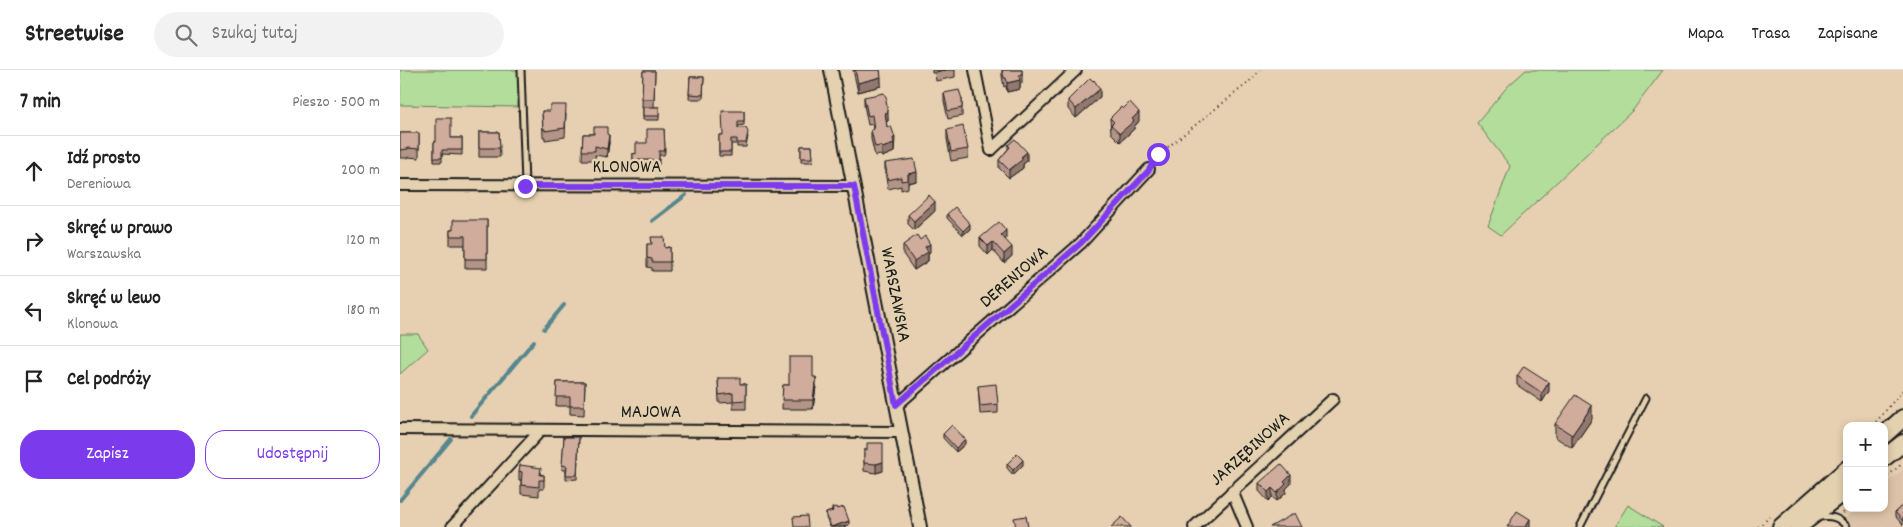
<!DOCTYPE html>
<html lang="pl">
<head>
<meta charset="utf-8">
<style>
	:root { --surface:#fff; --page:#f2f2f2; --text:#222; --muted:#767676; --line:#e0e0e0; --accent:#7c3aed }
	body { margin:0; font-family:Dekko,sans-serif; background:var(--page); color:var(--text) }
	.controls { position:absolute; right:15px; bottom:15px; display:grid; overflow:hidden; border-radius:10px; box-shadow:0 2px 8px #0003 }
	.controls button { width:45px; height:45px; display:grid; place-items:center; padding:0; border:0; border-bottom:1px solid var(--line); background:var(--surface); color:var(--text); font:25px sans-serif }
	.stop { position:absolute; width:15px; height:15px; margin:-11px; border:4px solid #7c3aed; border-radius:50%; background:#fff }
	.stop.end { background:#7c3aed; border-color:#fff; box-shadow:0 1px 5px #0008 }
	.list { margin:0; padding:0; list-style:none }
	h2 { display:flex; justify-content:space-between; align-items:center; height:65px; margin:0; padding:0 20px; font-size:21px }
	h2 small { font-size:16px; font-weight:400; color:var(--muted) }
	.list li { display:grid; grid-template-columns:32px 1fr auto; gap:15px; align-items:center; box-sizing:border-box; height:70px; padding:0 20px; border-top:1px solid var(--line) }
	.list b { display:block; font-size:19px; white-space:nowrap }
	.list p { margin:0; font-size:16px; white-space:nowrap; color:var(--muted) }
	.list em { font-size:16px; font-style:normal; color:var(--muted) }
	.actions { display:flex; gap:10px; padding:15px 20px }
	.actions a { flex:1; padding:11px 0; border:1px solid var(--accent); border-radius:20px; text-align:center; font-size:18px; color:var(--accent) }
	.actions .main { background:var(--accent); color:#fff }
	.icon { flex:none; width:28px; height:28px; fill:none; stroke:currentColor; stroke-width:2; stroke-linecap:round; stroke-linejoin:round }
	.map { position:relative; flex:none; width:1503px; height:457px; overflow:hidden }
	header { display:flex; align-items:center; gap:30px; box-sizing:border-box; height:70px; padding:0 25px; background:var(--surface); border-bottom:1px solid var(--line) }
	header strong { font-size:24px }
	nav { display:flex; gap:28px; margin-inline-start:auto; font-size:18px }
	.search { width:350px; height:45px; background:var(--page); display:flex; align-items:center; gap:12px; box-sizing:border-box; padding:0 18px; border-radius:28px; color:var(--muted); font-size:19px }
	main { display:flex }
	aside { flex:1; background:var(--surface) }
	.map>svg:first-child { display:block }
	.built { fill:#dcc2a8 }
	.green { fill:#b2dd9b; stroke:#677c5c }
	.lines { fill:none; stroke-linecap:round; stroke-linejoin:round }
	.stream { stroke:#56868e; stroke-width:4 }
	.service-casing { stroke:#1c1c1c; stroke-width:9 }
	.minor-casing { stroke:#1c1c1c; stroke-width:14 }
	.tertiary-casing { stroke:#1c1c1c; stroke-width:16 }
	.primary-casing { stroke:#1c1c1c; stroke-width:20 }
	.path { stroke:#1c1c1c; stroke-width:2; stroke-dasharray:1 4; stroke-linecap:butt }
	.service { stroke:#e3d1af; stroke-width:5 }
	.minor { stroke:#e3d1af; stroke-width:10 }
	.tertiary { stroke:#e3d1af; stroke-width:12 }
	.primary { stroke:#e3d1af; stroke-width:16 }
	.wall { fill:#b39487; stroke:#1c1c1c }
	.shaded-wall { fill:#92786e; stroke:#1c1c1c }
	.building { fill:#d0ac9d; stroke:#1c1c1c }
	.route { stroke:#7c3aed; stroke-width:6 }
	.labels { text-anchor:middle; dominant-baseline:central; stroke-width:5; stroke-linejoin:round; paint-order:stroke }
	.street-label { font-size:19px; fill:#1c1c1c; stroke:#e3d1af }
</style>
</head>
<body>
<header>
<strong>Streetwise</strong>
<div class="search"><svg class="icon" aria-label="search" viewBox="0 0 24 24"><circle cx="10" cy="10" r="6"/><path d="M15 15l6 6"/></svg>Szukaj tutaj</div>
<nav><a>Mapa</a><a>Trasa</a><a>Zapisane</a></nav>
</header>
<main>
<aside>
<h2>7 min<small>Pieszo · 500 m</small></h2>
<ul class="list">
<li><svg class="icon" aria-label="ahead" viewBox="0 0 24 24"><path d="M12 20V5M6 11l6-6 6 6"/></svg><div><b>Idź prosto</b><p>Dereniowa</p></div><em>200 m</em></li>
<li><svg class="icon" aria-label="right" viewBox="0 0 24 24"><path d="M7 20v-9h11M14 6l5 5-5 5"/></svg><div><b>Skręć w prawo</b><p>Warszawska</p></div><em>120 m</em></li>
<li><svg class="icon" aria-label="left" viewBox="0 0 24 24"><path d="M17 20v-9H6M10 6l-5 5 5 5"/></svg><div><b>Skręć w lewo</b><p>Klonowa</p></div><em>180 m</em></li>
<li><svg class="icon" aria-label="arrive" viewBox="0 0 24 24"><path d="M6 21V4h12l-3 4 3 4H6"/></svg><div><b>Cel podróży</b></div></li>
</ul>
<div class="actions"><a class="main">Zapisz</a><a>Udostępnij</a></div>
</aside>
<div class="map">
<svg width="1503" height="457" viewBox="0 0 1503 457">
	<rect width="100%" height="100%" fill="#e7d0b1"/>
	<filter id="ink" filterUnits="userSpaceOnUse"><feTurbulence type="fractalNoise" baseFrequency=".02" numOctaves="2"/><feDisplacementMap in="SourceGraphic" scale="10" xChannelSelector="R" yChannelSelector="G"/><feConvolveMatrix kernelMatrix="1 2 1 2 8 2 1 2 1" color-interpolation-filters="sRGB"/></filter>
	<g filter="url(#ink)">
		<path class="built" d="M 1503,399 L 1503,457 L 1435,457 L 1457,438 L 1484,438 L 1484,415 Z"/>
		<g class="green">
			<path d="M 0,0 L 119,0 L 119,37 L 0,35 Z"/>
			<path d="M 1126,0 L 1263,0 L 1233,40 L 1101,165 L 1088,156 L 1110,96 L 1077,53 L 1108,16 Z"/>
			<path d="M 0,264 L 18,264 L 28,279 L 0,304 Z"/>
			<path d="M 1228,435 L 1263,457 L 1214,457 Z"/>
		</g>
		<g class="lines">
			<g class="stream">
				<path d="M 252,151 L 286,125"/>
				<path d="M 144,259 L 164,235"/>
				<path d="M 71,346 L 134,271"/>
				<path d="M 0,430 L 51,369"/>
			</g>
			<defs>
				<g id="service">
					<path d="M 121,0 L 125,115"/>
					<path d="M 1419,447 C 1432,445 1439,448 1447,457"/>
					<path d="M 1180,457 L 1246,328"/>
				</g>
				<g id="minor">
					<path d="M 575,0 L 591,80"/>
					<path d="M 591,80 L 676,0"/>
					<path d="M 0,115 L 454,116"/>
					<path d="M 497,335 L 681,173 L 749,99"/>
					<path d="M 0,359 L 501,362"/>
					<path d="M 832,421 L 847,457"/>
					<path d="M 52,457 L 141,360"/>
					<path d="M 794,457 L 933,329"/>
				</g>
				<path id="tertiary" d="M 431,0 L 520,457"/>
				<g id="primary">
					<path d="M 1484,365 L 1503,348"/>
					<path d="M 1484,388 L 1503,373"/>
					<path d="M 1381,457 L 1447,399"/>
					<path d="M 1398,457 L 1447,419"/>
				</g>
			</defs>
			<use href="#service" class="service-casing"/>
			<use href="#minor" class="minor-casing"/>
			<use href="#tertiary" class="tertiary-casing"/>
			<use href="#primary" class="primary-casing"/>
			<g class="path">
				<path d="M 754,91 L 758,85 L 849,12 L 860,0"/>
				<path d="M 1476,352 L 1503,320"/>
				<path d="M 1484,409 L 1503,393"/>
				<path d="M 1443,443 L 1449,438"/>
				<path d="M 1358,457 L 1370,447"/>
			</g>
			<use href="#service" class="service"/>
			<use href="#minor" class="minor"/>
			<use href="#tertiary" class="tertiary"/>
			<use href="#primary" class="primary"/>
		</g>
		<g class="wall">
			<path d="M 453,0 L 480,0 L 481,16 L 458,22 Z"/>
			<path d="M 532,0 L 555,0 L 555,7 L 536,11 L 535,3 L 532,3 Z"/>
			<path d="M 602,0 L 622,0 L 622,13 L 620,14 L 620,19 L 607,22 L 606,16 L 604,17 L 602,6 Z"/>
			<path d="M 243,1 L 255,1 L 254,37 L 259,37 L 259,50 L 243,50 L 243,38 L 242,38 Z"/>
			<path d="M 290,7 L 304,7 L 303,29 L 289,29 Z"/>
			<path d="M 544,23 L 562,29 L 562,46 L 548,49 L 544,31 Z"/>
			<path d="M 464,27 L 487,38 L 488,51 L 486,51 L 487,57 L 495,68 L 494,82 L 482,87 L 480,85 L 475,86 L 471,69 L 471,60 L 473,60 L 472,54 L 468,55 L 464,35 Z"/>
			<path d="M 700,27 L 676,48 L 668,39 L 668,30 Z"/>
			<path d="M 142,41 L 166,44 L 165,67 L 145,70 L 145,67 L 143,67 Z"/>
			<path d="M 344,41 L 344,55 L 338,56 L 338,58 L 348,66 L 346,77 L 337,77 L 337,74 L 331,74 L 331,86 L 319,86 L 319,65 L 323,65 Z"/>
			<path d="M 710,48 L 739,51 L 734,57 L 734,59 L 720,72 L 711,63 Z"/>
			<path d="M 264,59 L 265,82 L 264,85 L 259,85 L 259,95 L 233,95 L 233,83 L 236,84 L 247,73 Z"/>
			<path d="M 547,60 L 568,79 L 568,88 L 551,91 L 547,69 Z"/>
			<path d="M 79,62 L 99,62 L 100,87 L 79,87 Z"/>
			<path d="M 0,63 L 19,63 L 19,88 L 8,87 L 8,88 L 0,88 Z"/>
			<path d="M 183,64 L 207,64 L 209,73 L 207,87 L 195,85 L 195,90 L 182,90 Z"/>
			<path d="M 51,68 L 62,68 L 62,85 L 42,84 L 42,92 L 34,92 L 34,72 Z"/>
			<path d="M 608,75 L 627,91 L 623,94 L 623,98 L 609,108 L 599,98 L 599,90 L 608,79 Z"/>
			<path d="M 401,76 L 412,76 L 413,92 L 401,92 Z"/>
			<path d="M 485,93 L 517,111 L 508,113 L 508,118 L 501,120 L 501,116 L 488,119 L 485,102 Z"/>
			<path d="M 535,141 L 514,160 L 508,154 L 508,145 Z"/>
			<path d="M 547,144 L 570,159 L 563,165 L 547,148 Z"/>
			<path d="M 87,150 L 87,198 L 65,198 L 65,175 L 50,175 L 50,160 L 53,160 Z"/>
			<path d="M 580,168 L 606,169 L 605,170 L 612,186 L 604,193 L 593,180 L 588,185 L 580,176 Z"/>
			<path d="M 247,174 L 265,178 L 270,177 L 270,201 L 252,201 L 252,198 L 247,197 Z"/>
			<path d="M 503,175 L 530,182 L 528,184 L 528,191 L 514,200 L 503,184 Z"/>
			<path d="M 1117,306 L 1149,321 L 1142,332 L 1117,315 Z"/>
			<path d="M 413,307 L 416,316 L 413,339 L 382,339 L 383,315 L 389,315 Z"/>
			<path d="M 318,308 L 340,314 L 346,314 L 346,339 L 333,339 L 333,332 L 319,333 Z"/>
			<path d="M 157,312 L 185,312 L 184,345 L 170,344 L 170,336 L 156,336 Z"/>
			<path d="M 578,316 L 598,334 L 598,343 L 580,344 Z"/>
			<path d="M 1192,349 L 1172,378 L 1155,367 L 1155,354 Z"/>
			<path d="M 543,364 L 565,374 L 556,382 L 543,368 Z"/>
			<path d="M 164,367 L 179,367 L 177,409 L 166,410 L 166,400 L 162,400 Z"/>
			<path d="M 464,380 L 467,380 L 483,401 L 476,403 L 464,401 Z"/>
			<path d="M 607,394 L 623,395 L 613,405 L 607,398 Z"/>
			<path d="M 119,401 L 144,405 L 144,419 L 139,419 L 139,426 L 121,424 L 121,410 L 119,410 Z"/>
			<path d="M 859,413 L 891,414 L 886,419 L 886,423 L 877,431 L 872,427 L 868,431 L 859,421 Z"/>
			<path d="M 1503,435 L 1503,455 L 1495,446 L 1495,442 Z"/>
			<path d="M 432,438 L 437,439 L 449,455 L 443,457 L 430,457 L 426,448 L 426,443 L 432,441 Z"/>
		</g>
		<g class="shaded-wall">
			<path d="M 481,7 L 481,16 L 458,22 L 458,13 Z"/>
			<path d="M 620,10 L 620,19 L 607,22 L 607,13 Z"/>
			<path d="M 700,19 L 700,27 L 676,48 L 676,39 Z"/>
			<path d="M 488,42 L 488,51 L 485,52 L 485,43 Z"/>
			<path d="M 739,42 L 739,51 L 734,57 L 734,59 L 720,72 L 720,63 L 732,49 Z"/>
			<path d="M 209,65 L 209,73 L 207,87 L 207,79 Z"/>
			<path d="M 494,74 L 494,82 L 482,87 L 482,78 Z"/>
			<path d="M 627,82 L 627,91 L 623,94 L 623,98 L 609,108 L 609,100 Z"/>
			<path d="M 517,102 L 517,111 L 508,113 L 508,104 Z"/>
			<path d="M 535,132 L 535,141 L 514,160 L 514,151 Z"/>
			<path d="M 570,154 L 570,159 L 563,165 L 563,161 Z"/>
			<path d="M 606,160 L 606,169 L 601,173 L 601,165 Z"/>
			<path d="M 593,172 L 593,180 L 588,185 L 588,176 Z"/>
			<path d="M 530,174 L 530,182 L 528,184 L 528,191 L 514,200 L 514,191 L 525,177 Z"/>
			<path d="M 612,177 L 612,186 L 604,193 L 604,184 Z"/>
			<path d="M 416,307 L 416,316 L 413,339 L 413,330 Z"/>
			<path d="M 1149,312 L 1149,321 L 1142,332 L 1142,323 Z"/>
			<path d="M 1192,336 L 1192,349 L 1172,378 L 1172,365 Z"/>
			<path d="M 565,369 L 565,374 L 556,382 L 556,378 Z"/>
			<path d="M 623,390 L 623,395 L 613,405 L 613,400 Z"/>
			<path d="M 483,392 L 483,401 L 476,403 L 476,394 Z"/>
			<path d="M 891,405 L 891,414 L 886,419 L 886,423 L 877,431 L 877,423 L 884,412 Z"/>
			<path d="M 872,418 L 872,427 L 868,431 L 868,422 Z"/>
			<path d="M 1130,449 L 1130,457 L 1125,457 Z"/>
			<path d="M 449,451 L 449,455 L 443,457 L 431,457 Z"/>
		</g>
		<g class="building">
			<path d="M 455,0 L 480,0 L 481,7 L 458,13 Z"/>
			<path d="M 536,0 L 546,0 L 536,2 Z"/>
			<path d="M 602,0 L 622,0 L 622,5 L 619,5 L 620,10 L 607,13 L 606,8 L 604,8 Z"/>
			<path d="M 243,1 L 255,1 L 254,29 L 242,29 Z"/>
			<path d="M 290,7 L 304,7 L 303,25 L 289,24 Z"/>
			<path d="M 690,8 L 693,11 L 694,10 L 700,19 L 676,39 L 668,30 Z"/>
			<path d="M 559,20 L 562,29 L 562,38 L 548,41 L 544,23 Z"/>
			<path d="M 484,23 L 487,29 L 486,30 L 488,42 L 485,43 L 487,57 L 491,56 L 495,68 L 493,68 L 494,74 L 482,78 L 480,76 L 475,77 L 471,60 L 474,59 L 472,45 L 468,46 L 464,27 Z"/>
			<path d="M 730,32 L 739,42 L 732,49 L 734,51 L 720,63 L 711,55 L 714,52 L 710,48 L 721,37 L 723,39 Z"/>
			<path d="M 150,35 L 166,35 L 165,58 L 145,61 L 145,59 L 143,59 L 142,41 L 150,41 Z"/>
			<rect x="243" y="37" width="16" height="9"/>
			<path d="M 322,41 L 344,41 L 344,51 L 338,51 L 338,58 L 346,58 L 348,62 L 346,73 L 337,73 L 337,69 L 331,69 L 331,82 L 319,82 L 319,65 L 323,65 Z"/>
			<path d="M 36,48 L 51,48 L 51,68 L 62,68 L 62,80 L 42,80 L 42,88 L 34,88 L 34,72 L 36,72 Z"/>
			<path d="M 563,56 L 568,79 L 551,82 L 547,60 Z"/>
			<path d="M 194,57 L 207,57 L 207,64 L 209,65 L 207,79 L 195,76 L 195,81 L 182,81 L 183,64 L 194,64 Z"/>
			<path d="M 247,59 L 264,59 L 265,78 L 264,81 L 259,81 L 259,90 L 233,90 L 233,83 L 236,84 L 236,73 L 247,73 Z"/>
			<path d="M 79,62 L 99,62 L 100,78 L 79,78 Z"/>
			<path d="M 0,63 L 19,63 L 19,79 L 8,78 L 8,79 L 0,80 Z"/>
			<path d="M 615,69 L 627,82 L 621,87 L 623,89 L 609,100 L 599,90 L 610,77 L 608,75 Z"/>
			<path d="M 401,76 L 412,76 L 413,88 L 401,88 Z"/>
			<path d="M 514,89 L 517,102 L 508,104 L 508,110 L 501,111 L 501,107 L 488,110 L 485,93 Z"/>
			<path d="M 529,125 L 535,132 L 514,151 L 508,145 Z"/>
			<path d="M 555,137 L 570,154 L 563,161 L 547,144 Z"/>
			<path d="M 53,150 L 87,150 L 87,189 L 65,189 L 65,166 L 50,166 L 50,160 L 53,160 Z"/>
			<path d="M 599,152 L 606,160 L 601,165 L 612,177 L 604,184 L 593,172 L 588,176 L 580,168 Z"/>
			<path d="M 517,165 L 520,170 L 525,166 L 530,174 L 525,177 L 528,182 L 514,191 L 503,175 Z"/>
			<path d="M 251,167 L 264,167 L 265,178 L 270,177 L 270,192 L 252,192 L 252,189 L 247,188 L 247,174 L 252,174 Z"/>
			<path d="M 389,287 L 413,287 L 413,307 L 416,307 L 413,330 L 382,330 L 383,315 L 389,315 Z"/>
			<path d="M 1124,296 L 1149,312 L 1142,323 L 1117,306 Z"/>
			<path d="M 318,308 L 340,308 L 340,314 L 346,314 L 346,330 L 333,331 L 333,323 L 319,325 Z"/>
			<path d="M 157,312 L 185,312 L 184,336 L 170,336 L 170,327 L 156,327 Z"/>
			<path d="M 596,314 L 598,334 L 580,336 L 578,316 Z"/>
			<path d="M 1175,325 L 1192,336 L 1172,365 L 1155,354 Z"/>
			<path d="M 552,355 L 565,369 L 556,378 L 543,364 Z"/>
			<path d="M 164,367 L 179,367 L 177,405 L 166,405 L 167,396 L 162,395 Z"/>
			<path d="M 467,373 L 483,373 L 483,392 L 476,394 L 464,393 L 464,380 L 467,380 Z"/>
			<path d="M 617,384 L 623,390 L 613,400 L 607,394 Z"/>
			<path d="M 881,394 L 891,405 L 884,412 L 886,414 L 877,423 L 872,418 L 868,422 L 859,413 Z"/>
			<path d="M 120,395 L 141,398 L 140,405 L 144,405 L 144,410 L 139,410 L 139,417 L 121,415 L 122,402 L 119,401 Z"/>
			<path d="M 1503,435 L 1503,451 L 1495,442 Z"/>
			<path d="M 436,437 L 437,439 L 444,437 L 449,451 L 431,457 L 426,443 L 433,441 L 432,438 Z"/>
			<path d="M 1117,441 L 1130,449 L 1125,457 L 1107,457 Z"/>
			<path d="M 895,443 L 902,457 L 870,457 Z"/>
			<path d="M 407,446 L 408,457 L 394,457 L 393,447 Z"/>
			<path d="M 626,446 L 628,457 L 616,457 L 614,448 Z"/>
			<path d="M 722,447 L 731,457 L 711,457 Z"/>
		</g>
	</g>
	<g class="lines" filter="url(#ink)">
		<path class="route" d="M 125,116 L 454,116 L 496,335 L 681,173 L 749,100 L 758,84"/>
	</g>
	<g class="labels">
		<g class="street-label">
			<text x="227" y="98">KLONOWA</text>
			<text transform="translate(615 208) rotate(-41)">DERENIOWA</text>
			<text transform="translate(494 225) rotate(79)">WARSZAWSKA</text>
			<text x="251" y="343">MAJOWA</text>
			<text transform="translate(851 380) rotate(-42)">JARZĘBINOWA</text>
		</g>
	</g>
</svg>
<div class="controls">
<button>+</button>
<button>−</button>
</div>
<div class="stop" style="left:758px;top:84px"></div>
<div class="stop end" style="left:125px;top:116px"></div>
</div>
</main>
</body>
</html>
